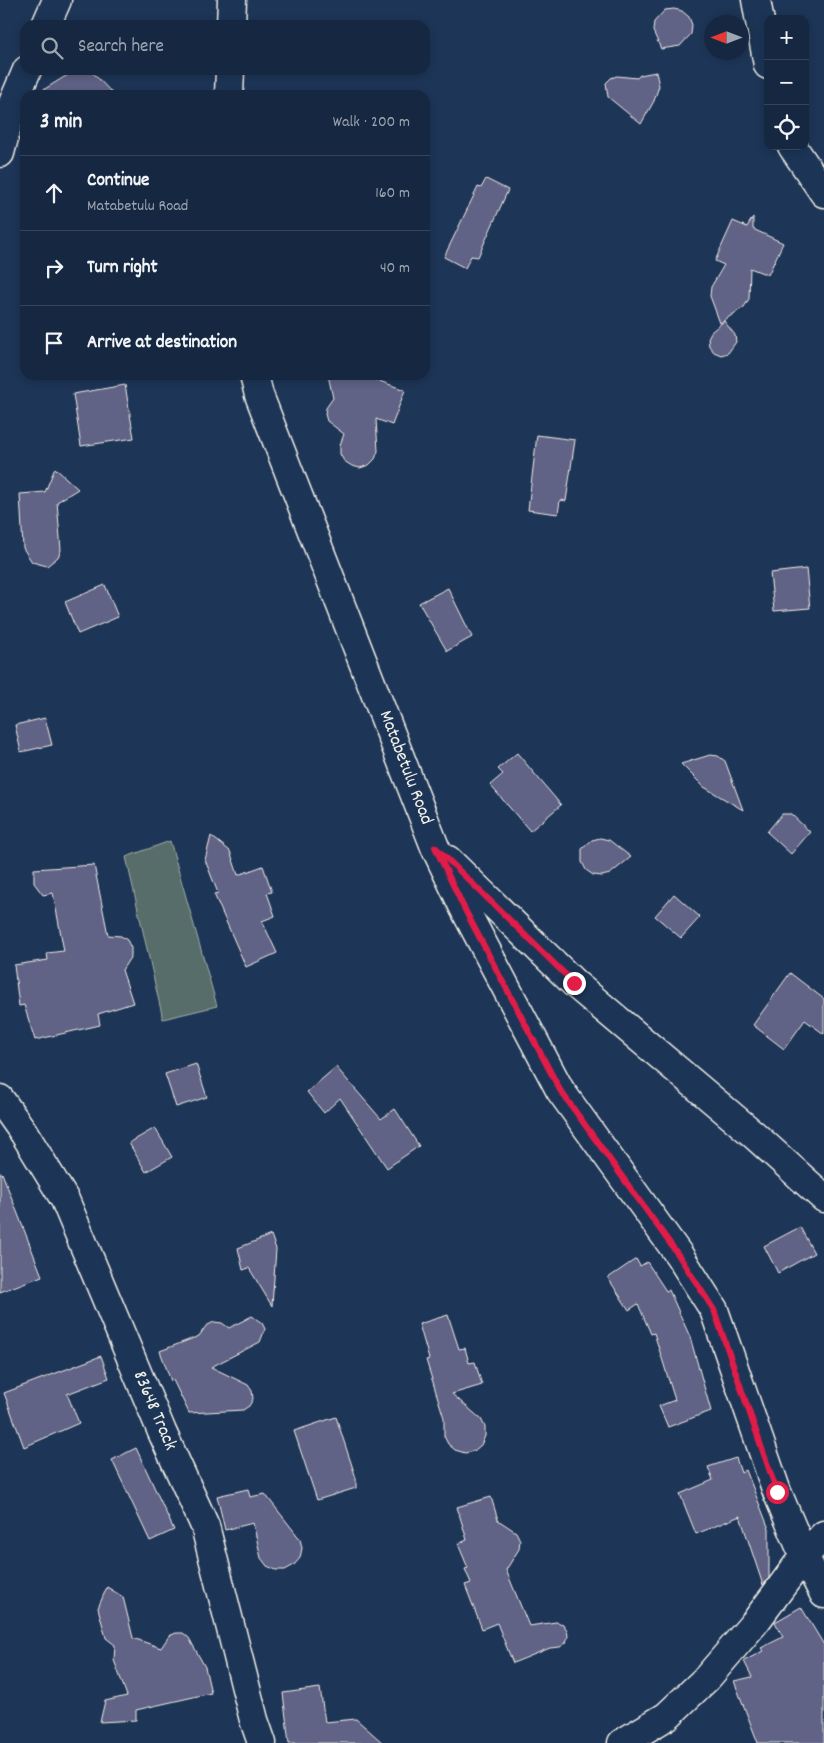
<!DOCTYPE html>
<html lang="en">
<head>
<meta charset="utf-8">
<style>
	:root { --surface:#162841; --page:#23344c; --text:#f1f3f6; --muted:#9ea6b1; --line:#35445a }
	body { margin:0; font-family:Dekko,sans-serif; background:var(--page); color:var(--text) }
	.controls { position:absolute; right:15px; top:15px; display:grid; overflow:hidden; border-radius:10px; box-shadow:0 2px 8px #0003 }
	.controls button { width:45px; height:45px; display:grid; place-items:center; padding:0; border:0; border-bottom:1px solid var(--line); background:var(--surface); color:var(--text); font:25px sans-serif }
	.compass { position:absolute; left:704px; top:15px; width:45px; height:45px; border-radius:50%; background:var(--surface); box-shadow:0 2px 8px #0003; rotate:270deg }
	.stop { position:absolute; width:15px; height:15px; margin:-11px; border:4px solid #e11d48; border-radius:50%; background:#fff }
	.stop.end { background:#e11d48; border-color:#fff; box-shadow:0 1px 5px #0008 }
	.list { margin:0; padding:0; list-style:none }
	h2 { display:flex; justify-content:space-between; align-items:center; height:65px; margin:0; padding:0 20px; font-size:21px }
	h2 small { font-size:16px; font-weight:400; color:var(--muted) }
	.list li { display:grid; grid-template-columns:32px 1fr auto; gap:15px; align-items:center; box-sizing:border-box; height:75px; padding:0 20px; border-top:1px solid var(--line) }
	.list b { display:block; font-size:19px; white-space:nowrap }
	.list p { margin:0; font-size:16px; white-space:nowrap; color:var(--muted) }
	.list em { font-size:16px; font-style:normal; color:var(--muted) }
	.icon { flex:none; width:28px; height:28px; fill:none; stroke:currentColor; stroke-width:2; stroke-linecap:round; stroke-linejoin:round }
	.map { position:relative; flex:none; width:824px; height:1743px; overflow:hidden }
	.search { position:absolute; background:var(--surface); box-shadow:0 2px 8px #0003; left:20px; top:20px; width:410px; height:55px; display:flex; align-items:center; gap:12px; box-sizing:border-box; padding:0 18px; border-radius:15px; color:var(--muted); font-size:19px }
	.panel { position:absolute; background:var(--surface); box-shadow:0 2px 8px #0003; left:20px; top:90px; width:410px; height:290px; border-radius:15px }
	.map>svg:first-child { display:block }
	.green { fill:#566d69; stroke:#a5afa8 }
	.building { fill:#606286; stroke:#f4f1e8 }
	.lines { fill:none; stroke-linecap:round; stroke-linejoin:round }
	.street-casing { stroke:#f4f1e8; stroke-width:31 }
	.street { stroke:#1d3557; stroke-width:28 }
	.route { stroke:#e11d48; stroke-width:6 }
	.labels { text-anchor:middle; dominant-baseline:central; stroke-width:5; stroke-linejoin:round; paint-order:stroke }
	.street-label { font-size:19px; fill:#f4f1e8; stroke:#1d3557 }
</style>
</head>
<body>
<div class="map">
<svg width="824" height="1743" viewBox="0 0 824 1743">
	<rect width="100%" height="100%" fill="#1d3557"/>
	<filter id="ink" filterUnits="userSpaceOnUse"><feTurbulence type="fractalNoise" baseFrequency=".02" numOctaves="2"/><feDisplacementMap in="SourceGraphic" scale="10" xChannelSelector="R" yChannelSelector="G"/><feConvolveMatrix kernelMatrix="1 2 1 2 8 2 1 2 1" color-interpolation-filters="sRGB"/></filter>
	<g filter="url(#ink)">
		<path class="green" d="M 170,841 L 217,1006 L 163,1019 L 126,857 Z"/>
		<g class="building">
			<path d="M 674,9 L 682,11 L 689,17 L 692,25 L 691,34 L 680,46 L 661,49 L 653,31 L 654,22 L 665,10 Z"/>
			<path d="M 83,70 L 93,73 L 114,95 L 35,95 L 74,71 Z"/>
			<path d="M 656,72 L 659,86 L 654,101 L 641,124 L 608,97 L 606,83 L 611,78 L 617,76 L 637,78 L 640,75 Z"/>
			<path d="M 486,179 L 508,190 L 478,257 L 471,256 L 465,268 L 444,257 L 478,187 L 481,188 Z"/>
			<path d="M 753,217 L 753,229 L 783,243 L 768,275 L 750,268 L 749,299 L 744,307 L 720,323 L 710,296 L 711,287 L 724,265 L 715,261 L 733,221 L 747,227 Z"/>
			<path d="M 724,321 L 735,335 L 736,342 L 728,353 L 721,355 L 714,352 L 709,346 L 708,338 L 711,332 Z"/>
			<path d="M 328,375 L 362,375 L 405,390 L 392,425 L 376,419 L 378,451 L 375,459 L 369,465 L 360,468 L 352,466 L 344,461 L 340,454 L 340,445 L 344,434 L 327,421 L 325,414 L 326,408 L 333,398 Z"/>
			<path d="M 125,385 L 134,438 L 81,446 L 73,394 Z"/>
			<path d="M 537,435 L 575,440 L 566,501 L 560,500 L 558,514 L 528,510 Z"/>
			<path d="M 55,468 L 78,489 L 57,502 L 61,550 L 58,557 L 47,566 L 32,562 L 23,548 L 20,494 L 45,492 Z"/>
			<path d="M 806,569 L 810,608 L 774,611 L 770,573 Z"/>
			<path d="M 105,585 L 118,617 L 78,634 L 65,602 Z"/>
			<path d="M 448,588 L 472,637 L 447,651 L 419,603 Z"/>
			<path d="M 45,718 L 52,745 L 21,752 L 15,725 Z"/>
			<path d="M 517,753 L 561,805 L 530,831 L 490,785 L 503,774 L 498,769 Z"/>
			<path d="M 710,755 L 718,756 L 725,761 L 743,810 L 704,787 L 681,764 Z"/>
			<path d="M 782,814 L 791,814 L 810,832 L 791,854 L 767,832 Z"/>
			<path d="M 211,836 L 230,851 L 238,875 L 263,866 L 272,892 L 267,893 L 275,916 L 262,921 L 277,953 L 246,967 L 214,894 L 218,893 L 205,860 Z"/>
			<path d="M 600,838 L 609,840 L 631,857 L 610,874 L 602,876 L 593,875 L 586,870 L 582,862 L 582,849 L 592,840 Z"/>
			<path d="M 94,865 L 108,935 L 121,936 L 127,940 L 131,948 L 131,956 L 122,970 L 133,1003 L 98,1014 L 100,1025 L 35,1040 L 24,1005 L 19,1006 L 14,965 L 48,960 L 47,953 L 64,951 L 53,893 L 43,895 L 34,883 L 34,869 Z"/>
			<path d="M 674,894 L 700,917 L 681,938 L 655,916 Z"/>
			<path d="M 790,973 L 824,999 L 824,1034 L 805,1020 L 784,1049 L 753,1025 Z"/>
			<path d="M 196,1064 L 207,1097 L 176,1107 L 165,1074 Z"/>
			<path d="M 336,1067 L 381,1119 L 395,1109 L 419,1146 L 387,1168 L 340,1098 L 324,1113 L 307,1092 Z"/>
			<path d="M 155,1128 L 172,1157 L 146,1172 L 129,1143 Z"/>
			<path d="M 0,1173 L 2,1173 L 42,1276 L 0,1292 Z"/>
			<path d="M 800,1227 L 814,1253 L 778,1273 L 764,1246 Z"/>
			<path d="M 271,1235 L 276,1249 L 272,1306 L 249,1268 L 243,1270 L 238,1248 Z"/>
			<path d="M 636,1259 L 640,1266 L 647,1262 L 666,1291 L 669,1290 L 690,1337 L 711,1411 L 668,1427 L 659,1406 L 675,1400 L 654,1333 L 651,1334 L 638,1304 L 629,1310 L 608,1278 Z"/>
			<path d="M 448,1315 L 459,1349 L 465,1348 L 469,1363 L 475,1362 L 482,1385 L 452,1394 L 481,1419 L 485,1427 L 485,1436 L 481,1445 L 474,1451 L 465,1453 L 455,1450 L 448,1444 L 444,1436 L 444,1418 L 426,1360 L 429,1359 L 419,1324 Z"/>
			<path d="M 252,1316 L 262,1323 L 265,1329 L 260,1342 L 211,1367 L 248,1385 L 252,1391 L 253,1399 L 249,1406 L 243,1410 L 189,1413 L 173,1380 L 171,1381 L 160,1351 L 199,1336 L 206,1326 L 214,1322 L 222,1323 L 229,1328 Z"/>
			<path d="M 101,1356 L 109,1378 L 67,1394 L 79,1423 L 24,1447 L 4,1393 Z"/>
			<path d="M 336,1417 L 356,1478 L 356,1488 L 317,1500 L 294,1431 Z"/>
			<path d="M 136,1448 L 174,1530 L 150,1541 L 112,1460 Z"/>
			<path d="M 736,1458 L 741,1473 L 746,1470 L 769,1529 L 769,1578 L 763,1585 L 740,1516 L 696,1534 L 680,1494 L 713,1480 L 708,1467 Z"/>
			<path d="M 248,1489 L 250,1497 L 265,1494 L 300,1539 L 302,1548 L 300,1558 L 294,1565 L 285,1570 L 276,1570 L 267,1566 L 261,1558 L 253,1523 L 225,1530 L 217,1496 Z"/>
			<path d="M 491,1497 L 498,1520 L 516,1532 L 520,1540 L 519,1549 L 506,1570 L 529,1626 L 556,1622 L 563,1624 L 567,1630 L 568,1636 L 566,1643 L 560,1647 L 550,1648 L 513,1663 L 497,1623 L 482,1629 L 465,1585 L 471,1583 L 465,1569 L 468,1568 L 458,1544 L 467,1540 L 457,1507 Z"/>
			<path d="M 107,1587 L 123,1597 L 133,1638 L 161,1648 L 169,1636 L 176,1633 L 183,1633 L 189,1638 L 205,1667 L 211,1693 L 136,1710 L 136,1720 L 100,1722 L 105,1701 L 127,1696 L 114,1660 L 115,1645 L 106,1638 L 98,1608 Z"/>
			<path d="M 801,1607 L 824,1645 L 824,1743 L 758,1743 L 734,1681 L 752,1677 L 744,1661 L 763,1651 L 761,1648 L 783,1637 L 775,1622 Z"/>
			<path d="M 320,1688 L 325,1722 L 356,1719 L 383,1743 L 289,1743 L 283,1693 Z"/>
		</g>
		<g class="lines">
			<defs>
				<g id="street">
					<path d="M 756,0 L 768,65"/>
					<path d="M 46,25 L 57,0"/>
					<path d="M 231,25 L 232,0"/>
					<path d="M 229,95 L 230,70"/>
					<path d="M 792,146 L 824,193"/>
					<path d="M 0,153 L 13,103 L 27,70"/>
					<path d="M 254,375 L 259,395 L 435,847 L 464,908 L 560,1090 L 679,1255 L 714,1310 L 777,1492 L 804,1556 L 824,1594"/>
					<path d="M 448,860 L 574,983 L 752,1133 L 824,1198"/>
					<path d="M 0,1099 L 24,1133 L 65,1200 L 162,1432 L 205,1526 L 254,1720 L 262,1743"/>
					<path d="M 622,1743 L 667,1716 L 707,1678 L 756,1621 L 804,1556 L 824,1535"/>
				</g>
			</defs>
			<use href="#street" class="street-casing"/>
			<use href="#street" class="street"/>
		</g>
	</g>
	<g class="lines" filter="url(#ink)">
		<path class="route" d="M 574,983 L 435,847 L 464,908 L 560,1090 L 679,1256 L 714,1310 L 777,1492"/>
	</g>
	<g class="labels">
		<g class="street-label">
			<text transform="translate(405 768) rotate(69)">Matabetulu Road</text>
			<text transform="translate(154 1411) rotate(67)">83648 Track</text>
		</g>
	</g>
</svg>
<div class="controls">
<button>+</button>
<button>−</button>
<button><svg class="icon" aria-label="locate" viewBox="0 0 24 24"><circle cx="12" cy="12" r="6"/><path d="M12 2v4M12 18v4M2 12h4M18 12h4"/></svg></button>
</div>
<svg class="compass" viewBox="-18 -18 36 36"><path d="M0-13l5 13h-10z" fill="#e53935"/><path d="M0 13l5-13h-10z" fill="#9ea6b1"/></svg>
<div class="stop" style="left:777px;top:1492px"></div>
<div class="stop end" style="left:574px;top:983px"></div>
<div class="search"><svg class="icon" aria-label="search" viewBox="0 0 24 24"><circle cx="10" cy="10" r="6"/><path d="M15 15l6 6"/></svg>Search here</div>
<section class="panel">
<h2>3 min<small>Walk · 200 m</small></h2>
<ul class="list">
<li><svg class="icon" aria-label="ahead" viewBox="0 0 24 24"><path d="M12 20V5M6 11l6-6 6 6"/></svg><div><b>Continue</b><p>Matabetulu Road</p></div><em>160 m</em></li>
<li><svg class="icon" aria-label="right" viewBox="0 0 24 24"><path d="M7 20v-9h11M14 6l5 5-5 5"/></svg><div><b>Turn right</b></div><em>40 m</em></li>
<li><svg class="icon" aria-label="arrive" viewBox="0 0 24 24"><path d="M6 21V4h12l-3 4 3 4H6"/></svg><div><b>Arrive at destination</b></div></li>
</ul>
</section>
</div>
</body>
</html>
